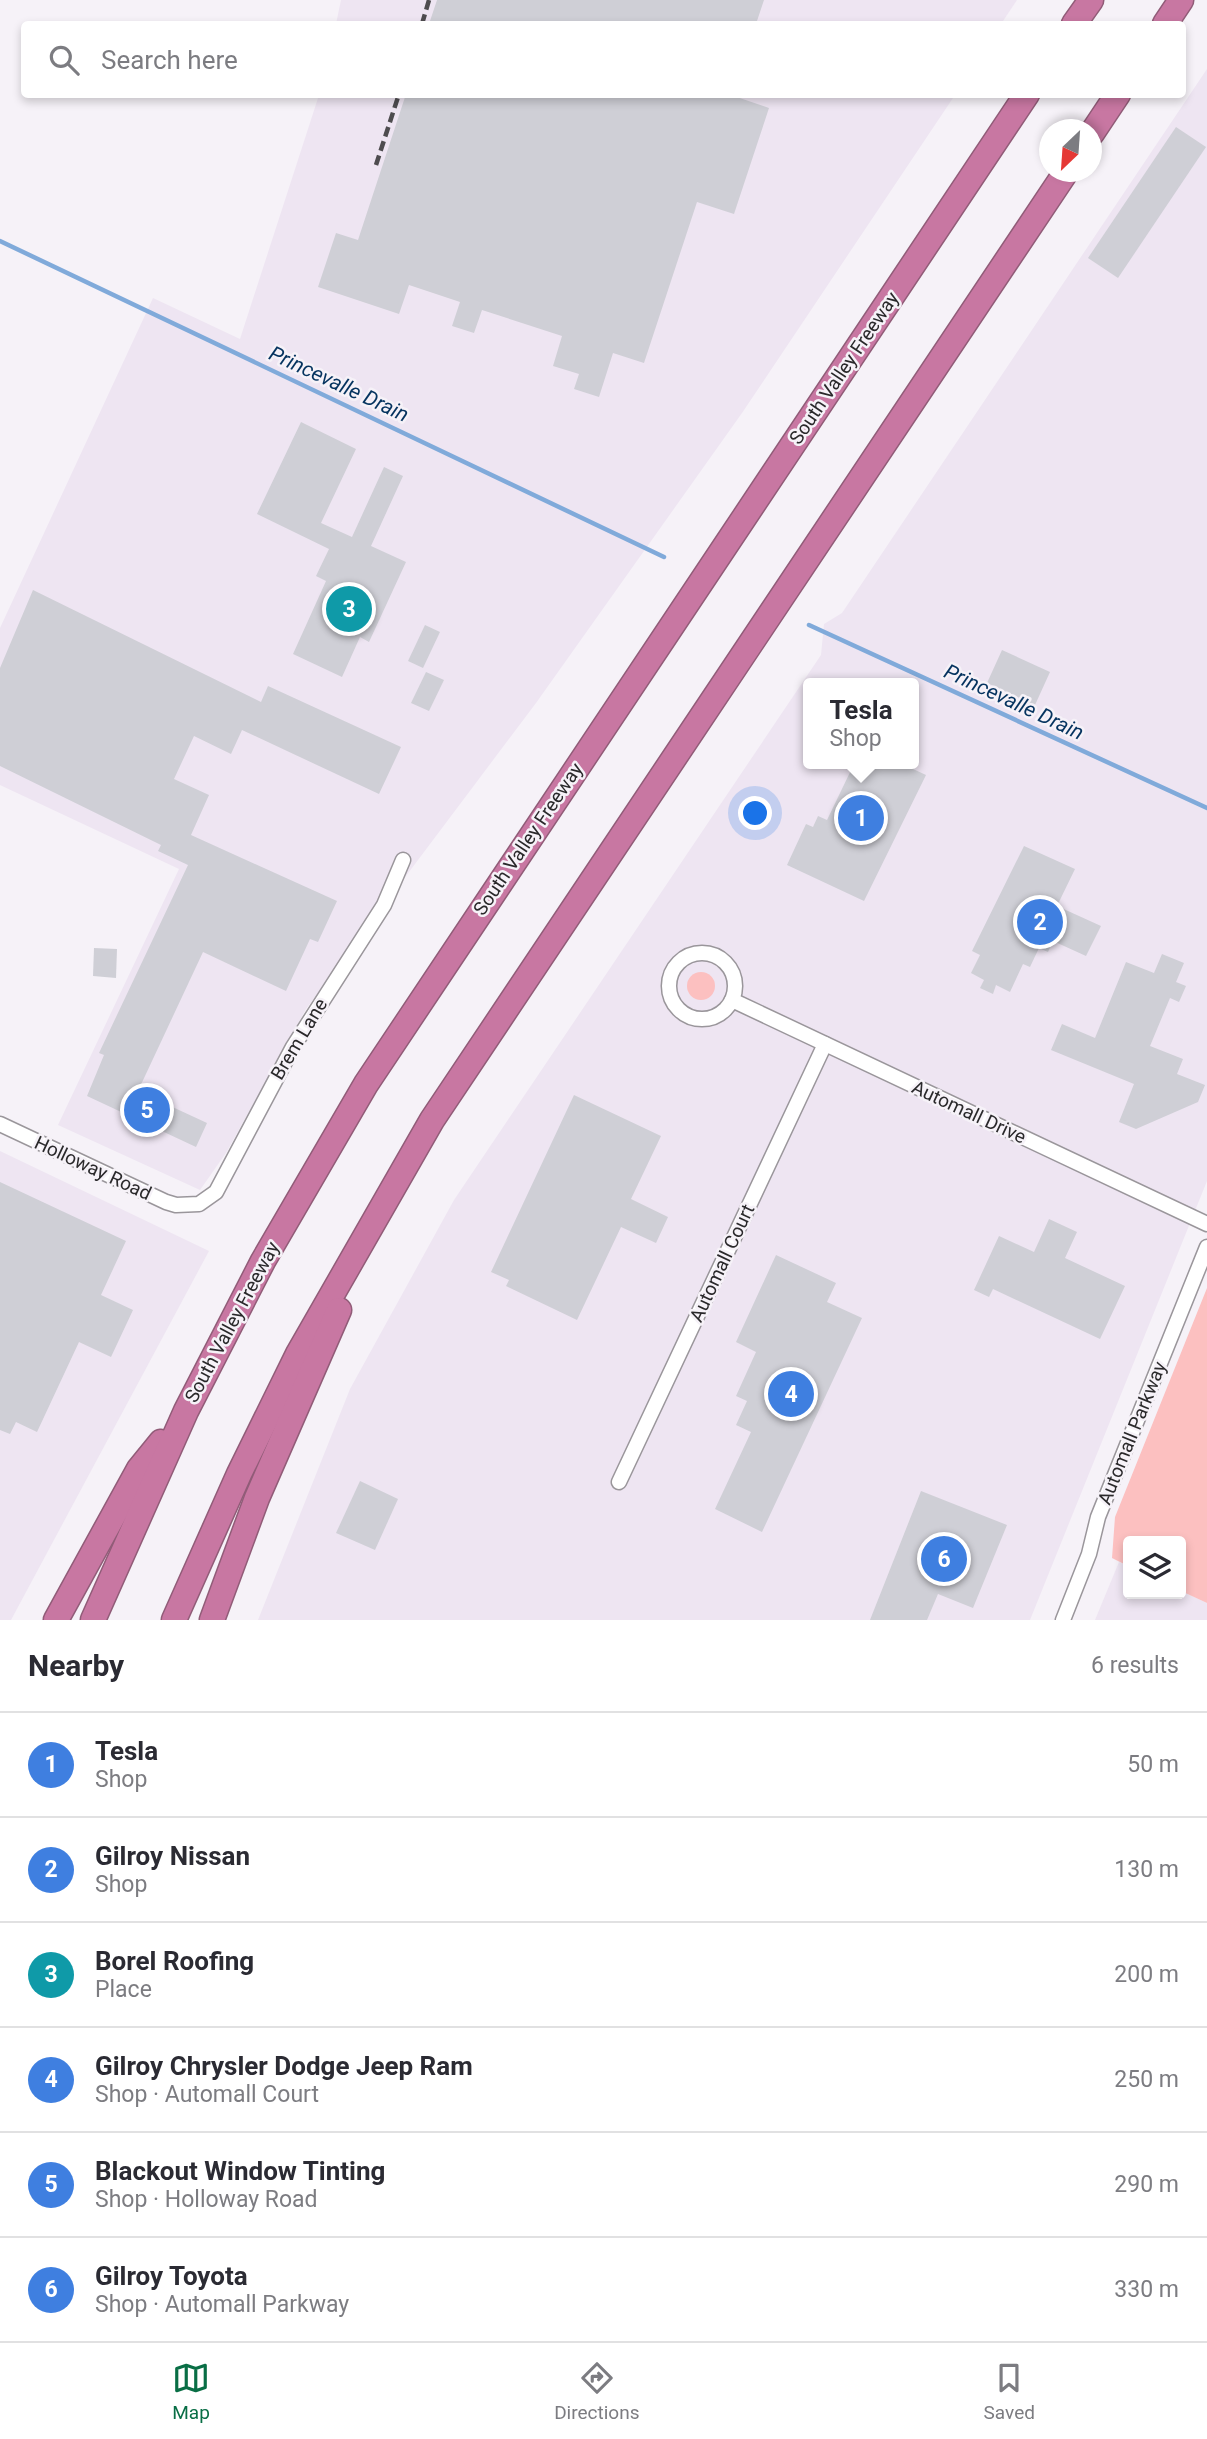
<!DOCTYPE html>
<html lang="en">
<head>
<meta charset="utf-8">
<style>
	:root { --surface:#fff; --page:#f2f2f3; --text:#2b2b33; --muted:#7c7c81; --line:#e1e1e2; --accent:#096e45 }
	body { margin:0; font-family:Roboto,sans-serif; background:var(--page); color:var(--text) }
	.controls { position:absolute; right:21px; bottom:21px; display:grid; overflow:hidden; border-radius:7px; box-shadow:0 4px 10px #0003 }
	.controls button { width:63px; height:63px; display:grid; place-items:center; padding:0; border:0; border-bottom:2px solid var(--line); background:var(--surface); color:var(--text); font:35px sans-serif }
	.compass { position:absolute; left:1039px; top:119px; width:63px; height:63px; border-radius:50%; background:var(--surface); box-shadow:0 4px 10px #0003; rotate:205deg }
	.you { position:absolute; left:756px; top:814px; width:24px; height:24px; margin:-18px; border:5px solid #fff; border-radius:50%; background:#1a73e8; box-shadow:0 0 0 10px #1a73e833 }
	.badge { display:grid; place-items:center; width:46px; height:46px; border-radius:50%; background:var(--accent); color:#fff; font-size:23px; font-weight:700 }
	.pin { position:absolute; translate:-50% -50%; border:4px solid #fff; box-shadow:0 2px 7px #0006 }
	.popup { position:absolute; left:803px; top:678px; width:116px; height:91px; box-sizing:border-box; display:grid; place-content:center; border-radius:7px; background:var(--surface); filter:drop-shadow(0 2px 5px #0005); font-size:23px; white-space:nowrap; color:var(--muted) }
	.popup b { font-size:26px; color:var(--text) }
	.popup::after { content:''; position:absolute; left:50%; top:100%; margin-left:-14px; border:14px solid transparent; border-top-color:var(--surface) }
	.list { margin:0; padding:0; list-style:none }
	h2 { display:flex; justify-content:space-between; align-items:center; height:91px; margin:0; padding:0 28px; font-size:30px }
	h2 small { font-size:23px; font-weight:400; color:var(--muted) }
	.list li { display:grid; grid-template-columns:46px 1fr auto; gap:21px; align-items:center; box-sizing:border-box; height:105px; padding:0 28px; border-top:2px solid var(--line) }
	.list b { display:block; font-size:26px; white-space:nowrap }
	.list p { margin:0; font-size:23px; white-space:nowrap; color:var(--muted) }
	.list em { font-size:23px; font-style:normal; color:var(--muted) }
	.icon { flex:none; width:38px; height:38px; fill:none; stroke:currentColor; stroke-width:2; stroke-linecap:round; stroke-linejoin:round }
	.map { position:relative; flex:none; width:1207px; height:1620px; overflow:hidden }
	.search { position:absolute; background:var(--surface); box-shadow:0 4px 10px #0003; left:21px; right:21px; top:21px; height:77px; display:flex; align-items:center; gap:18px; box-sizing:border-box; padding:0 24px; border-radius:7px; color:var(--muted); font-size:26px }
	.sheet { height:721px; background:var(--surface) }
	nav { display:flex; justify-content:space-around; align-items:center; box-sizing:border-box; height:98px; border-top:2px solid var(--line); background:var(--surface); font-size:19px; color:var(--muted) }
	nav a { display:grid; justify-items:center; gap:4px }
	nav .on { color:var(--accent) }
	.map>svg:first-child { display:block }
	.built { fill:#eee5f2; fill-rule:evenodd }
	.green { fill:#fcc0c0 }
	.lines { fill:none; stroke-linecap:round; stroke-linejoin:round }
	.stream { stroke:#80aada; stroke-width:4.5 }
	.building { fill:#cfcfd6 }
	.minor-casing { stroke:#9a969b; stroke-width:17 }
	.motorway-casing { stroke:#915c78; stroke-width:27 }
	.minor { stroke:#fff; stroke-width:14 }
	.motorway { stroke:#c877a2; stroke-width:24 }
	.rail { stroke:#4e4c4f; stroke-width:4.5; stroke-dasharray:10 5; stroke-linecap:butt }
	.labels { text-anchor:middle; dominant-baseline:central; stroke-width:5; stroke-linejoin:round; paint-order:stroke }
	.street-label { font-size:19px; fill:#2a292b; stroke:#f6f2f8 }
	.water-label { font-size:21px; font-style:italic; fill:#05335f; stroke:#f6f2f8 }
</style>
</head>
<body>
<div class="map">
<svg width="1207" height="1620" viewBox="0 0 1207 1620">
	<rect width="100%" height="100%" fill="#f6f2f8"/>
	<g class="built">
		<path d="M 341,0 L 1017,0 L 1001,24 L 336,24 Z"/>
		<path d="M 1207,69 L 1207,1181 L 1030,1620 L 258,1620 L 350,1389 L 454,1200 L 821,655 L 824,624 L 842,613 ZM 808,683 L 914,683 L 914,764 L 808,764 Z"/>
		<path d="M 319,95 L 955,95 L 742,413 L 536,703 L 306,1009 L 226,1153 L 200,1190 L 58,1125 L 179,869 L 0,785 L 0,628 L 153,298 L 240,339 Z"/>
		<path d="M 0,1151 L 209,1251 L 11,1620 L 0,1620 Z"/>
		<path d="M 1119,1562 L 1128,1566 L 1128,1594 L 1181,1594 L 1181,1591 L 1207,1603 L 1207,1620 L 1095,1620 Z"/>
	</g>
	<g class="green">
		<circle cx="701" cy="986" r="14"/>
		<path d="M 1207,1288 L 1207,1603 L 1181,1591 L 1181,1541 L 1128,1541 L 1128,1566 L 1112,1558 L 1115,1517 Z"/>
	</g>
	<g class="lines">
		<g class="stream">
			<path d="M 0,241 L 664,557"/>
			<path d="M 809,625 L 1207,808"/>
		</g>
	</g>
	<g class="building">
		<path d="M 437,0 L 764,0 L 756,24 L 429,24 Z"/>
		<path d="M 406,94 L 728,94 L 769,108 L 734,214 L 697,202 L 644,363 L 613,353 L 599,397 L 574,389 L 579,374 L 553,366 L 562,336 L 482,310 L 474,333 L 452,326 L 460,302 L 409,285 L 399,314 L 318,287 L 336,233 L 358,240 Z"/>
		<path d="M 1176,127 L 1206,147 L 1118,278 L 1088,258 Z"/>
		<path d="M 301,422 L 356,449 L 321,523 L 352,537 L 384,467 L 403,476 L 371,546 L 406,562 L 369,642 L 360,637 L 342,677 L 293,654 L 326,581 L 316,576 L 329,549 L 257,514 Z"/>
		<path d="M 33,590 L 261,702 L 268,686 L 401,747 L 379,794 L 242,730 L 231,754 L 194,736 L 174,779 L 209,795 L 191,835 L 337,901 L 318,942 L 310,939 L 286,991 L 203,952 L 138,1091 L 207,1123 L 196,1147 L 87,1096 L 104,1055 L 99,1053 L 188,865 L 158,851 L 161,845 L 0,766 L 0,668 Z"/>
		<path d="M 425,625 L 440,632 L 423,668 L 408,661 Z"/>
		<path d="M 1002,650 L 1050,672 L 1035,705 L 987,683 Z"/>
		<path d="M 426,672 L 444,680 L 429,711 L 411,703 Z"/>
		<path d="M 854,764 L 915,764 L 913,769 L 926,775 L 864,901 L 787,865 L 806,824 L 813,827 L 818,816 L 827,820 Z"/>
		<path d="M 1024,846 L 1075,869 L 1057,906 L 1101,926 L 1086,956 L 1053,941 L 1048,952 L 1039,948 L 1030,967 L 1023,964 L 1010,992 L 996,985 L 993,994 L 980,988 L 984,980 L 971,973 L 980,955 L 972,951 Z"/>
		<path d="M 94,948 L 117,949 L 116,978 L 93,976 Z"/>
		<path d="M 1162,954 L 1184,963 L 1176,982 L 1186,986 L 1179,1002 L 1170,998 L 1150,1046 L 1183,1059 L 1177,1074 L 1205,1085 L 1198,1102 L 1136,1129 L 1119,1122 L 1134,1084 L 1051,1050 L 1062,1024 L 1095,1038 L 1126,962 L 1154,973 Z"/>
		<path d="M 574,1095 L 661,1136 L 631,1199 L 668,1217 L 656,1243 L 621,1227 L 577,1320 L 506,1286 L 509,1280 L 491,1272 Z"/>
		<path d="M 0,1182 L 126,1241 L 101,1295 L 133,1310 L 111,1357 L 79,1342 L 37,1432 L 16,1422 L 10,1434 L 0,1430 Z"/>
		<path d="M 1049,1219 L 1077,1232 L 1065,1258 L 1125,1286 L 1100,1339 L 993,1289 L 989,1297 L 974,1290 L 999,1236 L 1034,1252 Z"/>
		<path d="M 776,1255 L 836,1283 L 827,1302 L 862,1318 L 762,1532 L 715,1509 L 751,1432 L 736,1425 L 747,1401 L 736,1396 L 756,1352 L 736,1342 Z"/>
		<path d="M 360,1481 L 398,1499 L 375,1550 L 336,1533 Z"/>
		<path d="M 921,1491 L 1007,1525 L 973,1608 L 938,1594 L 927,1620 L 870,1620 Z"/>
	</g>
	<g class="lines">
		<defs>
			<g id="minor">
				<circle cx="702" cy="986" r="33"/>
				<path d="M 732,1000 L 1207,1224"/>
				<path d="M 0,1124 L 166,1202 L 176,1205 L 199,1204 L 216,1192 L 293,1047 L 384,905 L 403,860"/>
				<path d="M 619,1482 L 825,1044"/>
				<path d="M 1063,1620 L 1089,1554 L 1098,1517 L 1207,1247"/>
			</g>
			<g id="motorway">
				<path d="M 1074,24 L 1091,0"/>
				<path d="M 1165,24 L 1181,0"/>
				<path d="M 1092,133 L 1118,94"/>
				<path d="M 56,1620 L 139,1469 L 161,1442"/>
				<path d="M 93,1620 L 186,1411 L 263,1261 L 366,1084 L 1027,94"/>
				<path d="M 174,1620 L 239,1474 L 298,1354 L 432,1120 L 1066,172"/>
				<path d="M 212,1620 L 257,1498 L 339,1310"/>
			</g>
		</defs>
		<use href="#minor" class="minor-casing"/>
		<use href="#motorway" class="motorway-casing"/>
		<use href="#minor" class="minor"/>
		<use href="#motorway" class="motorway"/>
		<g class="rail">
			<path d="M 422,24 L 429,0"/>
			<path d="M 376,165 L 399,94"/>
		</g>
	</g>
	<g class="labels">
		<g class="street-label">
			<text transform="translate(844 368) rotate(-56)">South Valley Freeway</text>
			<text transform="translate(528 839) rotate(-56)">South Valley Freeway</text>
			<text transform="translate(299 1039) rotate(-59)">Brem Lane</text>
			<text transform="translate(969 1112) rotate(25)">Automall Drive</text>
			<text transform="translate(93 1168) rotate(25)">Holloway Road</text>
			<text transform="translate(722 1263) rotate(-65)">Automall Court</text>
			<text transform="translate(232 1322) rotate(-62)">South Valley Freeway</text>
			<text transform="translate(1132 1433) rotate(-68)">Automall Parkway</text>
		</g>
		<g class="water-label">
			<text transform="translate(339 384) rotate(25)">Princevalle Drain</text>
			<text transform="translate(1014 702) rotate(25)">Princevalle Drain</text>
		</g>
	</g>
</svg>
<div class="controls">
<button><svg class="icon" aria-label="layers" viewBox="0 0 24 24"><path d="M12 4l9 5-9 5-9-5zM3 14l9 5 9-5"/></svg></button>
</div>
<svg class="compass" viewBox="-18 -18 36 36"><path d="M0-13l5 13h-10z" fill="#e53935"/><path d="M0 13l5-13h-10z" fill="#7c7c81"/></svg>
<div class="you"></div>
<div class="pin badge" style="left:861px;top:818px;background:#3f7fe0">1</div>
<div class="popup"><b>Tesla</b>Shop</div>
<div class="pin badge" style="left:1040px;top:922px;background:#3f7fe0">2</div>
<div class="pin badge" style="left:349px;top:609px;background:#0f9aa8">3</div>
<div class="pin badge" style="left:791px;top:1394px;background:#3f7fe0">4</div>
<div class="pin badge" style="left:147px;top:1110px;background:#3f7fe0">5</div>
<div class="pin badge" style="left:944px;top:1559px;background:#3f7fe0">6</div>
<div class="search"><svg class="icon" aria-label="search" viewBox="0 0 24 24"><circle cx="10" cy="10" r="6"/><path d="M15 15l6 6"/></svg>Search here</div>
</div>
<section class="sheet">
<h2>Nearby<small>6 results</small></h2>
<ul class="list">
<li><span class="badge" style="background:#3f7fe0">1</span><div><b>Tesla</b><p>Shop</p></div><em>50 m</em></li>
<li><span class="badge" style="background:#3f7fe0">2</span><div><b>Gilroy Nissan</b><p>Shop</p></div><em>130 m</em></li>
<li><span class="badge" style="background:#0f9aa8">3</span><div><b>Borel Roofing</b><p>Place</p></div><em>200 m</em></li>
<li><span class="badge" style="background:#3f7fe0">4</span><div><b>Gilroy Chrysler Dodge Jeep Ram</b><p>Shop · Automall Court</p></div><em>250 m</em></li>
<li><span class="badge" style="background:#3f7fe0">5</span><div><b>Blackout Window Tinting</b><p>Shop · Holloway Road</p></div><em>290 m</em></li>
<li><span class="badge" style="background:#3f7fe0">6</span><div><b>Gilroy Toyota</b><p>Shop · Automall Parkway</p></div><em>330 m</em></li>
</ul>
</section>
<nav>
<a class="on"><svg class="icon" aria-label="map" viewBox="0 0 24 24"><path d="M3 6l6-2 6 2 6-2v14l-6 2-6-2-6 2zM9 4v14M15 6v14"/></svg>Map</a>
<a><svg class="icon" aria-label="directions" viewBox="0 0 24 24"><path d="M12 3l9 9-9 9-9-9zM9 14v-3h6M13 9l2 2-2 2"/></svg>Directions</a>
<a><svg class="icon" aria-label="saved" viewBox="0 0 24 24"><path d="M7 4h10v16l-5-4-5 4z"/></svg>Saved</a>
</nav>
</body>
</html>
